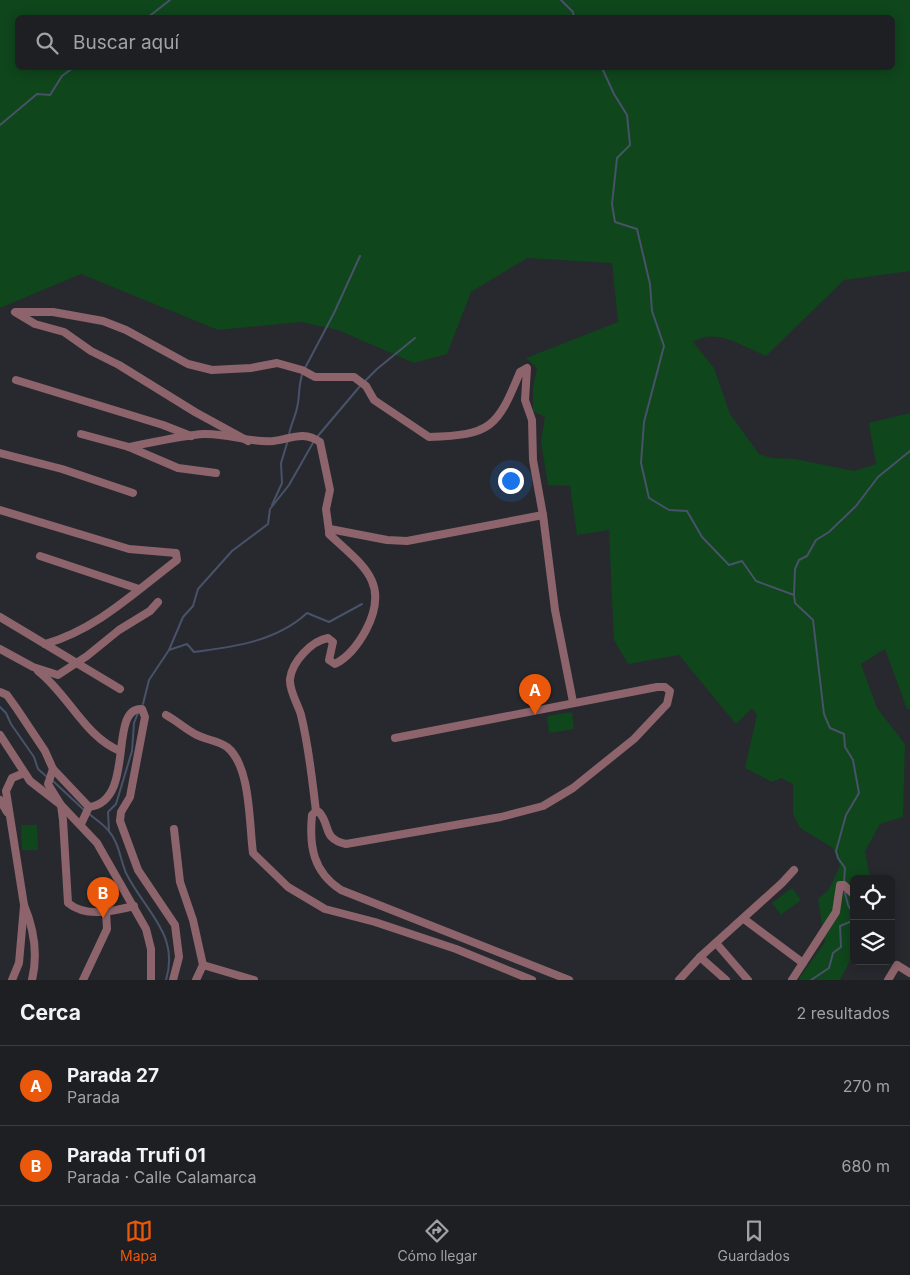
<!DOCTYPE html>
<html lang="es">
<head>
<meta charset="utf-8">
<style>
	:root { --surface:#1d1f22; --page:#25272a; --text:#f1f3f6; --muted:#a0a2a5; --line:#3b3d40; --accent:#ea580c }
	body { margin:0; font-family:Inter,sans-serif; background:var(--page); color:var(--text) }
	.controls { position:absolute; right:15px; bottom:15px; display:grid; overflow:hidden; border-radius:8px; box-shadow:0 2px 12px #0003 }
	.controls button { width:45px; height:45px; display:grid; place-items:center; padding:0; border:0; border-bottom:1px solid var(--line); background:var(--surface); color:var(--text); font:25px sans-serif }
	.you { position:absolute; left:510px; top:480px; width:18px; height:18px; margin:-12px; border:4px solid #fff; border-radius:50%; background:#1a73e8; box-shadow:0 0 0 8px #1a73e833 }
	.badge { display:grid; place-items:center; width:32px; height:32px; border-radius:50%; background:var(--accent); color:#fff; font-size:16px; font-weight:700 }
	.pin { position:absolute; translate:-50% -41px; filter:drop-shadow(0 1px 2px #0008) }
	.pin::after { content:''; position:absolute; top:26px; width:18px; height:15px; background:inherit; clip-path:polygon(0 0,100% 0,50% 100%) }
	.list { margin:0; padding:0; list-style:none }
	h2 { display:flex; justify-content:space-between; align-items:center; height:65px; margin:0; padding:0 20px; font-size:21px }
	h2 small { font-size:16px; font-weight:400; color:var(--muted) }
	.list li { display:grid; grid-template-columns:32px 1fr auto; gap:15px; align-items:center; box-sizing:border-box; height:80px; padding:0 20px; border-top:1px solid var(--line) }
	.list b { display:block; font-size:19px; white-space:nowrap }
	.list p { margin:0; font-size:16px; white-space:nowrap; color:var(--muted) }
	.list em { font-size:16px; font-style:normal; color:var(--muted) }
	.icon { flex:none; width:28px; height:28px; fill:none; stroke:currentColor; stroke-width:2; stroke-linecap:round; stroke-linejoin:round }
	.map { position:relative; flex:none; width:910px; height:980px; overflow:hidden }
	.search { position:absolute; background:var(--surface); box-shadow:0 2px 12px #0003; left:15px; right:15px; top:15px; height:55px; display:flex; align-items:center; gap:12px; box-sizing:border-box; padding:0 18px; border-radius:8px; color:var(--muted); font-size:19px }
	.sheet { height:225px; background:var(--surface) }
	nav { display:flex; justify-content:space-around; align-items:center; box-sizing:border-box; height:70px; border-top:1px solid var(--line); background:var(--surface); font-size:14px; color:var(--muted) }
	nav a { display:grid; justify-items:center; gap:2px }
	nav .on { color:var(--accent) }
	.map>svg:first-child { display:block }
	.green { fill:#0f461c; fill-rule:evenodd }
	.lines { fill:none; stroke-linecap:round; stroke-linejoin:round }
	.stream { stroke:#485269; stroke-width:2 }
	.minor { stroke:#8d646b; stroke-width:8 }
</style>
</head>
<body>
<div class="map">
<svg width="910" height="980" viewBox="0 0 910 980">
	<rect width="100%" height="100%" fill="#27292e"/>
	<g class="green">
		<path d="M 0,0 L 910,0 L 910,271 L 844,280 L 766,356 C 743,347 716,327 693,342 L 714,368 L 730,414 L 759,454 L 771,458 L 795,459 L 854,471 L 876,464 L 869,423 L 910,413 L 910,709 L 907,709 L 885,649 L 861,664 L 877,708 L 905,744 L 903,817 L 880,824 L 865,851 L 870,879 L 854,879 L 854,953 L 840,980 L 798,980 L 825,942 L 818,899 L 829,889 L 840,866 L 833,848 L 800,828 L 793,814 L 793,784 L 781,778 L 772,782 L 745,768 L 757,715 L 752,708 L 736,724 L 679,655 L 628,664 L 614,640 L 609,530 L 577,535 L 570,486 L 548,485 L 541,442 L 545,417 L 533,411 L 533,388 L 537,368 L 526,358 L 618,322 L 612,263 L 527,258 L 471,292 L 447,354 L 414,363 L 338,330 L 301,322 L 218,330 L 81,274 L 0,308 ZM 18,18 L 892,18 L 892,68 L 18,68 Z"/>
		<path d="M 572,712 L 574,729 L 549,733 L 547,716 Z"/>
		<path d="M 21,825 L 37,825 L 38,850 L 22,850 Z"/>
		<path d="M 792,888 L 801,900 L 781,915 L 772,903 Z"/>
	</g>
	<g class="lines">
		<g class="stream">
			<path d="M 561,0 L 573,12 L 574,18"/>
			<path d="M 147,18 L 170,0"/>
			<path d="M 602,68 L 614,94 L 627,115 L 630,145 L 617,158 L 612,204 L 615,222 L 637,229 L 650,284 L 652,311 L 664,346 L 644,422 L 641,463 L 649,498 L 669,510 L 687,511 L 702,537 L 729,565 L 742,561 L 756,581 L 794,595 L 795,603 L 813,620 L 824,714 L 830,728 L 844,734 L 845,747 L 853,760 L 859,793 L 846,815 L 836,851 L 838,858 L 845,868 L 844,882"/>
			<path d="M 0,125 L 37,94 L 50,95 L 62,76 L 73,68"/>
			<path d="M 305,368 L 334,313 L 360,256"/>
			<path d="M 364,382 L 377,369 L 415,338"/>
			<path d="M 289,435 C 290,426 295,418 297,408 C 300,396 298,384 303,372"/>
			<path d="M 317,437 L 361,385"/>
			<path d="M 272,505 L 282,483 L 281,463 L 288,440"/>
			<path d="M 794,594 L 795,569 L 799,560 L 807,556 L 816,540 L 829,532 L 856,506 L 878,477 L 910,451"/>
			<path d="M 169,650 L 187,644 L 194,652 C 234,647 277,641 307,613 L 329,622 L 362,604"/>
			<path d="M 143,704 L 149,680 L 169,650 L 183,617 L 193,606 L 198,589 L 232,551 L 268,524 L 270,509 L 289,485 L 314,441"/>
			<path d="M 0,707 L 6,713 L 11,724 L 34,757 L 38,769 L 47,777"/>
			<path d="M 53,781 L 84,810"/>
			<path d="M 88,813 C 94,818 103,824 108,830 C 119,842 120,859 126,873 C 144,910 180,934 166,980"/>
			<path d="M 109,830 L 108,812 L 116,804 L 132,751 L 134,723 L 138,713"/>
			<path d="M 811,980 L 829,968 L 833,953 L 841,947 L 840,926 L 852,921 L 854,915 L 848,905 L 844,889"/>
		</g>
		<g class="minor">
			<path d="M 16,380 L 163,425 L 191,436"/>
			<path d="M 81,434 L 129,447 L 178,468 L 216,473"/>
			<path d="M 248,441 L 195,412 L 119,365 L 91,351 L 64,332 L 35,324 L 15,312 L 53,312 L 103,321 L 126,330 L 188,364 L 212,370 L 251,368 L 277,363 L 302,370 L 315,377 L 354,377 L 366,386 L 374,400 L 429,437 C 491,435 497,428 520,372 L 527,368 L 525,400 L 532,420 L 533,460 L 543,515 L 555,610 L 573,702"/>
			<path d="M 129,447 C 149,443 185,435 204,434 C 228,433 249,443 273,441 C 291,439 303,430 320,442 L 330,490 L 326,509 L 329,531"/>
			<path d="M 0,453 L 62,469 L 133,493"/>
			<path d="M 0,510 L 129,549 L 176,553 L 177,560 C 136,591 96,630 45,644"/>
			<path d="M 40,556 L 139,589"/>
			<path d="M 0,617 L 120,689"/>
			<path d="M 0,649 L 33,667 L 58,675 L 87,656 L 119,630 L 150,611 L 158,602"/>
			<path d="M 38,671 C 68,694 85,737 120,751"/>
			<path d="M 0,692 L 7,695 L 17,709 L 45,751 L 53,769 L 89,807"/>
			<path d="M 166,715 C 177,721 184,728 195,734 C 205,740 217,740 227,747 C 251,766 249,824 253,853 L 288,887 L 325,909 L 375,922 L 456,949 L 532,980"/>
			<path d="M 0,735 L 30,781 L 61,805 L 97,843 L 146,929 L 151,949 L 151,980"/>
			<path d="M 395,738 L 657,687 L 665,687 L 670,691 L 667,704 L 634,739 L 573,788 L 543,806 L 501,817 L 346,844 C 322,839 331,825 319,812 L 316,811 L 312,815 C 309,846 313,872 341,890 L 569,980"/>
			<path d="M 53,769 L 48,784 L 61,805 L 63,820 L 68,903 C 86,918 114,911 134,906"/>
			<path d="M 24,773 L 12,778 L 6,791 L 24,905 C 34,929 38,955 32,980"/>
			<path d="M 0,800 L 7,812"/>
			<path d="M 316,811 C 312,779 309,747 301,715 C 298,704 289,691 290,679 C 292,662 311,641 328,638 L 333,642 L 329,660 L 335,664 C 349,657 359,643 366,630 C 391,582 362,565 329,534 L 330,529 L 387,540 L 407,541 L 543,515"/>
			<path d="M 81,824 L 89,807 C 137,801 107,707 142,709 L 145,717 L 132,786 L 130,797 L 121,812 L 120,821 L 138,870 L 175,925 L 179,957 L 173,980"/>
			<path d="M 174,829 L 180,882 L 193,920 L 203,965 L 196,980"/>
			<path d="M 744,919 L 803,963"/>
			<path d="M 716,943 L 748,980"/>
			<path d="M 700,957 L 726,980"/>
			<path d="M 203,965 L 254,980"/>
			<path d="M 12,980 L 19,963 L 24,906"/>
			<path d="M 83,980 L 107,929 L 106,912"/>
			<path d="M 679,980 L 700,957 L 782,883 L 794,870"/>
			<path d="M 792,980 L 836,912 L 840,885 L 844,885 L 854,895"/>
			<path d="M 888,980 L 897,965 L 910,973"/>
		</g>
	</g>
</svg>
<div class="controls">
<button><svg class="icon" aria-label="locate" viewBox="0 0 24 24"><circle cx="12" cy="12" r="6"/><path d="M12 2v4M12 18v4M2 12h4M18 12h4"/></svg></button>
<button><svg class="icon" aria-label="layers" viewBox="0 0 24 24"><path d="M12 4l9 5-9 5-9-5zM3 14l9 5 9-5"/></svg></button>
</div>
<div class="you"></div>
<div class="pin badge" style="left:535px;top:715px">A</div>
<div class="pin badge" style="left:103px;top:918px">B</div>
<div class="search"><svg class="icon" aria-label="search" viewBox="0 0 24 24"><circle cx="10" cy="10" r="6"/><path d="M15 15l6 6"/></svg>Buscar aquí</div>
</div>
<section class="sheet">
<h2>Cerca<small>2 resultados</small></h2>
<ul class="list">
<li><span class="badge">A</span><div><b>Parada 27</b><p>Parada</p></div><em>270 m</em></li>
<li><span class="badge">B</span><div><b>Parada Trufi 01</b><p>Parada · Calle Calamarca</p></div><em>680 m</em></li>
</ul>
</section>
<nav>
<a class="on"><svg class="icon" aria-label="map" viewBox="0 0 24 24"><path d="M3 6l6-2 6 2 6-2v14l-6 2-6-2-6 2zM9 4v14M15 6v14"/></svg>Mapa</a>
<a><svg class="icon" aria-label="directions" viewBox="0 0 24 24"><path d="M12 3l9 9-9 9-9-9zM9 14v-3h6M13 9l2 2-2 2"/></svg>Cómo llegar</a>
<a><svg class="icon" aria-label="saved" viewBox="0 0 24 24"><path d="M7 4h10v16l-5-4-5 4z"/></svg>Guardados</a>
</nav>
</body>
</html>
